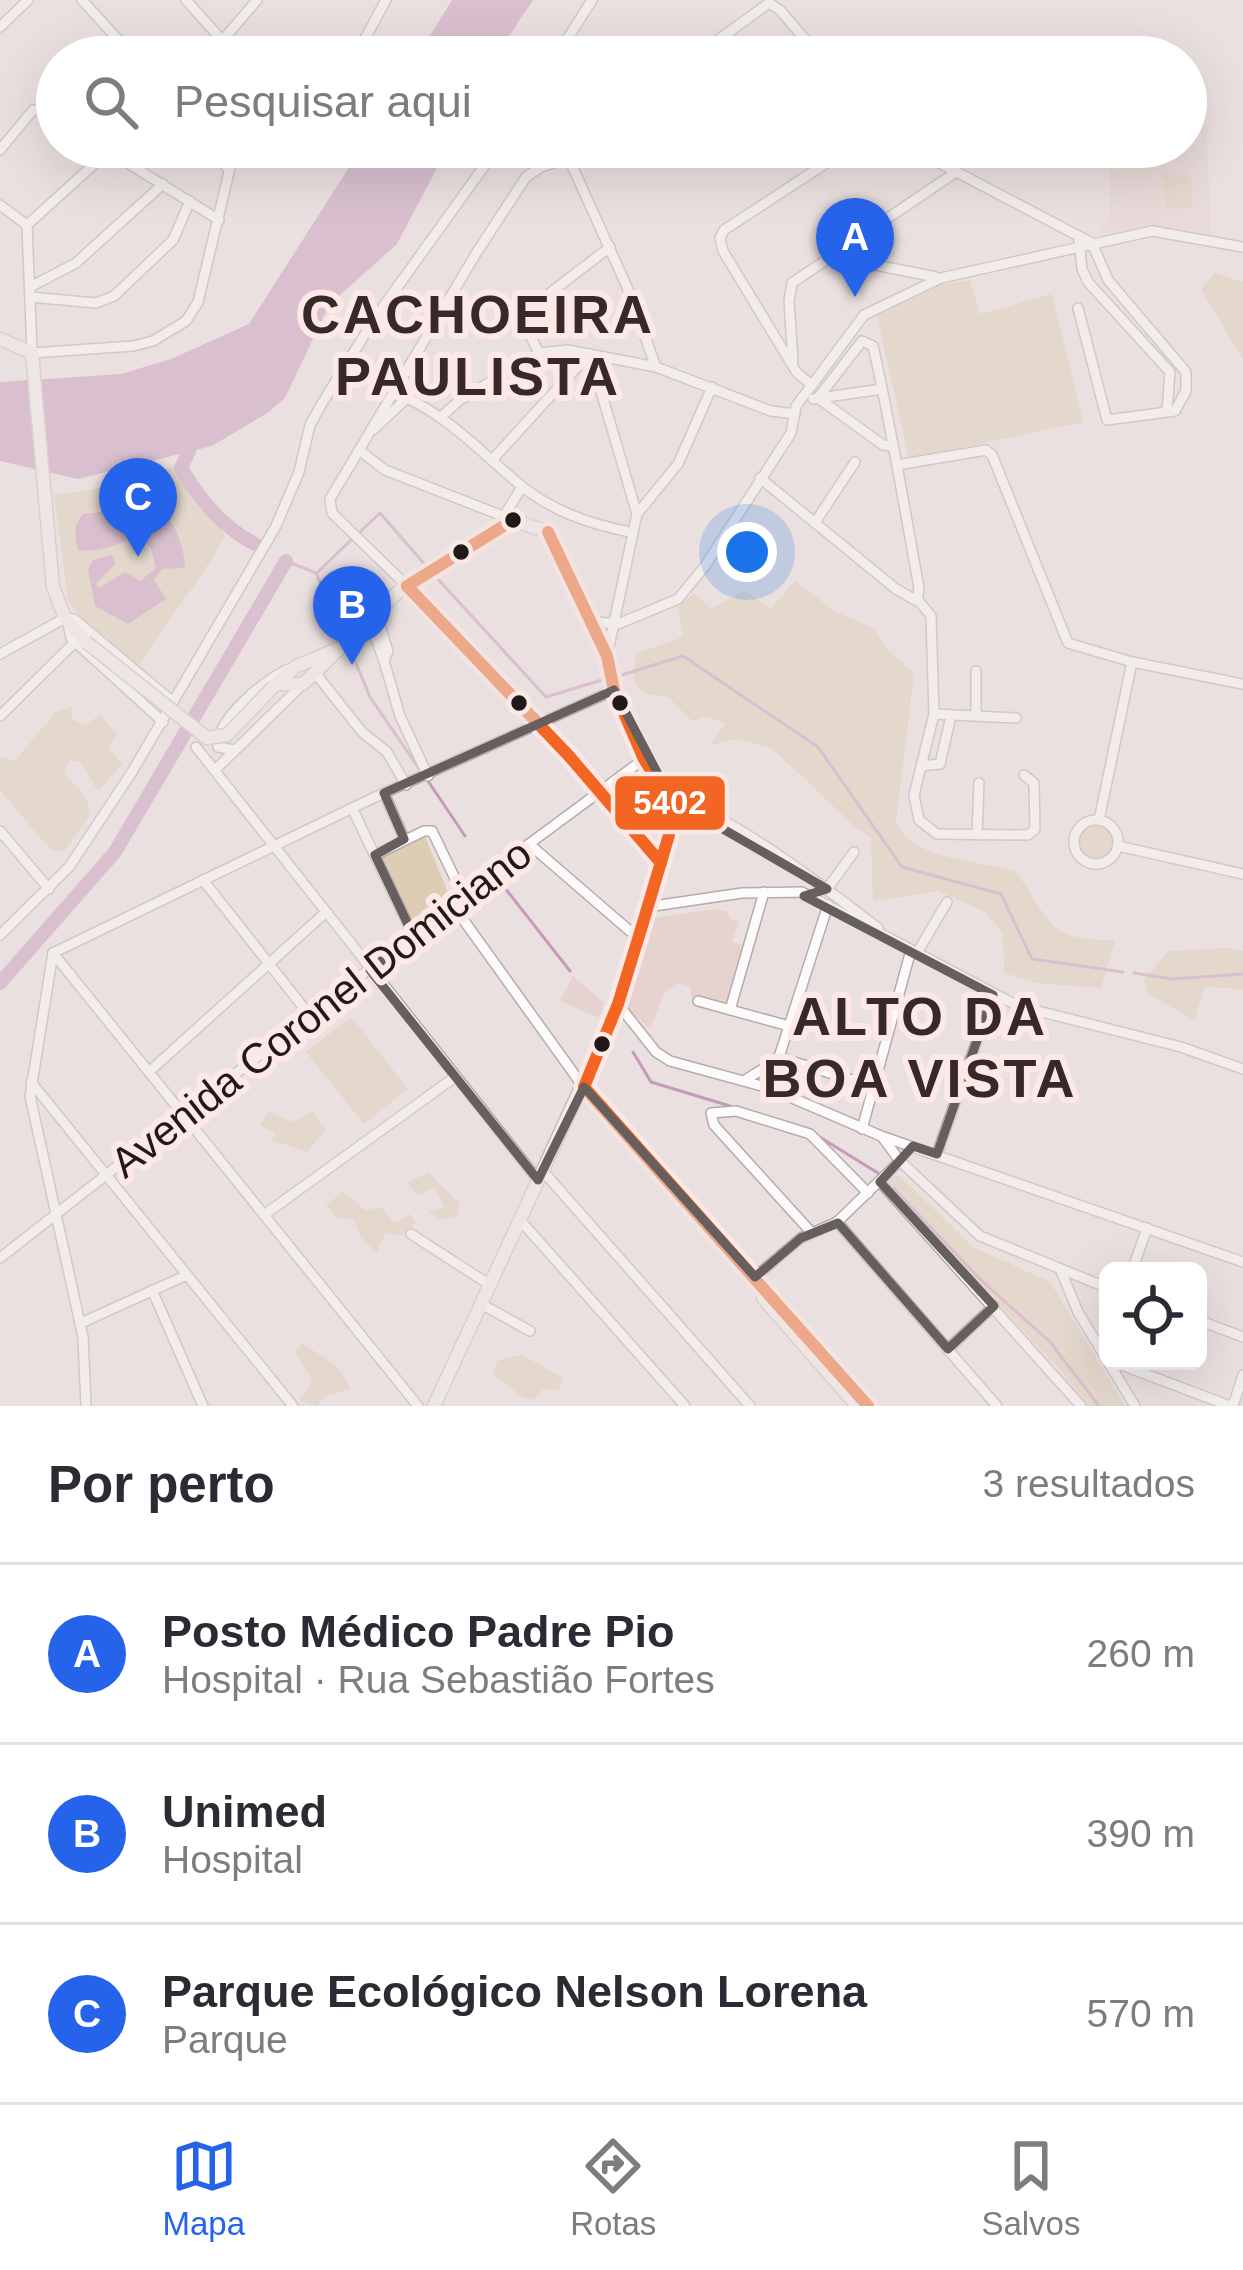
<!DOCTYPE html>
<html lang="pt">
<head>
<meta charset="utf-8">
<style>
	:root { --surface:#fff; --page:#f7f7f7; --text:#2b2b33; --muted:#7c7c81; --line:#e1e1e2; --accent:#2563eb }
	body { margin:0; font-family:Helvetica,sans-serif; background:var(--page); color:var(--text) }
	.controls { position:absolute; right:36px; bottom:36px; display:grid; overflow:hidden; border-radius:18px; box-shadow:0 12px 48px #0002 }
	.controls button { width:108px; height:108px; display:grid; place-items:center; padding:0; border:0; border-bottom:3px solid var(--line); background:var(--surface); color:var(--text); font:60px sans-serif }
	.you { position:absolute; left:747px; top:552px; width:42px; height:42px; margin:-30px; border:9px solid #fff; border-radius:50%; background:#1a73e8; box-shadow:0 0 0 18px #1a73e833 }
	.badge { display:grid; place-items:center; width:78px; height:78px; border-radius:50%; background:var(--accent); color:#fff; font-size:39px; font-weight:700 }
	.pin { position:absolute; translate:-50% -99px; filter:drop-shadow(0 3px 6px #0008) }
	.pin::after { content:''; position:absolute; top:63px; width:42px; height:36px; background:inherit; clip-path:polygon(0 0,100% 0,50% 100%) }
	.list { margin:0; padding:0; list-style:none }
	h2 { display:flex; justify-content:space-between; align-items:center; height:156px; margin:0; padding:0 48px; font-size:51px }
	h2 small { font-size:39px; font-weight:400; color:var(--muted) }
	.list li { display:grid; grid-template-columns:78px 1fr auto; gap:36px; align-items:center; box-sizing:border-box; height:180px; padding:0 48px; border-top:3px solid var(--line) }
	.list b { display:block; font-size:45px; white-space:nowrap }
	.list p { margin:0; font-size:39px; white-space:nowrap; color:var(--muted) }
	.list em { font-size:39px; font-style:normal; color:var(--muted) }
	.icon { flex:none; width:66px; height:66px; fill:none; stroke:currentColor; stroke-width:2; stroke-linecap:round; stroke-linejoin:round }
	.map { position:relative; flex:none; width:1243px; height:1406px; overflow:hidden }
	.search { position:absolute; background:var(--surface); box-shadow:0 12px 48px #0002; left:36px; right:36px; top:36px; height:132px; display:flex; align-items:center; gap:30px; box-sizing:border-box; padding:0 42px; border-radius:66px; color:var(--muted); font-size:45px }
	.sheet { height:696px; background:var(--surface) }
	nav { display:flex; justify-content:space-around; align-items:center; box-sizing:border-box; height:168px; border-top:3px solid var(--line); background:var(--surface); font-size:33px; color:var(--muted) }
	nav a { display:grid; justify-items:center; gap:6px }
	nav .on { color:var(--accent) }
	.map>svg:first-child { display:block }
	.built { fill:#e6d3d0 }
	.green { fill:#deccb5 }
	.water { fill:#c79abd }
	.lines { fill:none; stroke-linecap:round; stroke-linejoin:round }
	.stream { stroke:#c79abd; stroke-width:3 }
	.river { stroke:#c79abd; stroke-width:14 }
	.minor-casing { stroke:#b4acab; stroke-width:12 }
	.major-casing { stroke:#c3bdbd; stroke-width:15 }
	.minor { stroke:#fcfafa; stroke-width:9 }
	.major { stroke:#f4edee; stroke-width:12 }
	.major-bridge-casing { stroke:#c3bdbd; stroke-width:15; stroke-linecap:butt }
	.major-bridge { stroke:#f4edee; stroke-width:12 }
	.bus-1-casing { stroke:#fce9e7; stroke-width:21 }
	.bus-1 { stroke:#f26522; stroke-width:12 }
	.marked { fill:none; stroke:#675f5e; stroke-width:9; stroke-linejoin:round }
	.bus-dot { fill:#201918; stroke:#fce9e7; stroke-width:4.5 }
	.labels { text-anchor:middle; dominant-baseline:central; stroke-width:12; stroke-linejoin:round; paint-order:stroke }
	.street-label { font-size:42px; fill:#201918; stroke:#fce9e7 }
	.district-label { font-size:54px; font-weight:bold; letter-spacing:3px; fill:#372927; stroke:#fce9e7 }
	.line-badge { stroke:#fce9e7; stroke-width:4.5 }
	.badge-label { font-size:33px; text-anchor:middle; font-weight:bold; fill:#fff }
</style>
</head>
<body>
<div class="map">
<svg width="1243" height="1406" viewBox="0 0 1243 1406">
	<rect width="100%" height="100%" fill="#eae0df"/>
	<g class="built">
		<path d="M 1195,113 L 1206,115 L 1211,238 L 1185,230 L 1149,227 L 1098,236 L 1111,211 L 1108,147 L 1178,151 L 1186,147 L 1186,133 Z"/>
		<path d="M 714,909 L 728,912 L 729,919 L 739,921 L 732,942 L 745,945 L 727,1004 L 691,996 L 690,986 L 677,983 L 664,993 L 650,1029 L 625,1005 L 654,918 Z"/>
		<path d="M 573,976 L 604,1003 L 599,1018 L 560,1001 Z"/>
	</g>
	<g class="green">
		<path d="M 1163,175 L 1191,175 L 1192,208 L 1166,209 Z"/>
		<path d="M 1215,273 L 1243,282 L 1243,359 L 1201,289 Z"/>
		<path d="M 970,280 L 980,314 L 1052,294 L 1083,422 L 909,459 L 877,316 L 941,285 Z"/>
		<path d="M 176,464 L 206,502 L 225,536 C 199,584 164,623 136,670 L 93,634 L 68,600 L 54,495 L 147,481 Z"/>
		<path d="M 795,581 L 834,611 L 875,629 L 884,646 L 914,673 L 896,823 C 917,862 976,859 1015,871 C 1052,920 1044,941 1115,940 L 1101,988 L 1037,983 L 1004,973 L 1003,933 L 985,912 L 938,891 L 873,901 L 871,837 L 856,828 L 773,749 L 738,739 L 710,745 L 725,724 L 707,716 L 692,721 L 668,697 L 645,694 L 633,681 L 636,654 L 683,637 L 678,607 L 694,593 L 711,608 L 745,591 L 771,608 Z"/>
		<path d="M 72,707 L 72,719 L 85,725 L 100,715 L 117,734 L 108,748 L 122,764 L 98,791 L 80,762 L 70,760 L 64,774 L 86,797 L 90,815 L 64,851 L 51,850 L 0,790 L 0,757 L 15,761 L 56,712 Z"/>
		<circle cx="1097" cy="841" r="19"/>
		<path d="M 424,834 L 450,897 L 412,924 L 381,856 Z"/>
		<path d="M 1229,948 L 1243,951 L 1243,990 L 1205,986 L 1194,1020 L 1149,994 L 1144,979 L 1169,951 Z"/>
		<path d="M 351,1017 L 408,1089 L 364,1124 L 306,1052 Z"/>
		<path d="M 269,1112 L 292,1122 L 312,1112 L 326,1129 L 307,1152 L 272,1140 L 276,1133 L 260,1125 Z"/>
		<path d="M 428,1172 L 460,1203 L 457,1216 C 444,1221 438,1220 428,1210 L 445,1208 L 434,1188 L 418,1196 L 407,1183 Z"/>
		<path d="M 891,1176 L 900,1176 L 973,1247 L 1050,1282 L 1125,1406 L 1088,1406 L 1060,1370 L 886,1184 Z"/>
		<path d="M 343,1192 L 365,1210 L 382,1207 L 394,1223 L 410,1214 L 416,1223 L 402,1236 L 386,1233 L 376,1253 L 360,1236 L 354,1219 L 337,1218 L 326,1205 Z"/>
		<path d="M 302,1343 C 321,1357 342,1363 350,1389 L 326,1396 L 317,1406 L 299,1400 L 313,1381 L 295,1353 Z"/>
		<path d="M 522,1355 L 564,1378 L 558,1391 L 543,1389 L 534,1400 L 521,1396 L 492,1373 L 498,1360 Z"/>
	</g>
	<g class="water">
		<path d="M 452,0 L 533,0 L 495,57 L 417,57 Z"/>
		<path d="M 362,147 L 448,147 L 397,244 L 329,305 L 285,398 L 269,412 L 212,446 L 78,479 L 0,461 L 0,382 L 121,374 L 171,359 L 249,324 Z"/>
		<path d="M 125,509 L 131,528 L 139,530 L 146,519 L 170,521 C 180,535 184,551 185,568 L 162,569 L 154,580 L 166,599 L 128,624 L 95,606 L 88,569 L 93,560 L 112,555 L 115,564 L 96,584 L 99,588 L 125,572 L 140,581 L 156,568 L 151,548 L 137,533 C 121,545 98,553 78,550 C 75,536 73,525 83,514 Z"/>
	</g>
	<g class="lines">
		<g class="stream">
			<path d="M 360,532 L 380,513 L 427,567"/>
			<path d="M 286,561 L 316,573 L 343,635"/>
			<path d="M 318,572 L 351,540"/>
			<path d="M 436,577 L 546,697 L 605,679"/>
			<path d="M 350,649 L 370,697 L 420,770"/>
			<path d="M 615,677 L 683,656 L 818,747 L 902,867 L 1001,894 L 1032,959 L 1123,972"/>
			<path d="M 426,778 L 465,836"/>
			<path d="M 501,883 L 570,971"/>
			<path d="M 1134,973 L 1173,979 L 1243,974"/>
			<path d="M 633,1052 L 651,1082 L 730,1106"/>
			<path d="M 818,1136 L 878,1173"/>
			<path d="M 894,1189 L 982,1281 L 1050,1342 L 1099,1406"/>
		</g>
		<g class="river">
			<path d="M 196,435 L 181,468 C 201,501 221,526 255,544"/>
			<path d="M 0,983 L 115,852 L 286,561"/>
		</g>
		<defs>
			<g id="minor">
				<path d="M 82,0 L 134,57"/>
				<path d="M 186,0 L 237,57"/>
				<path d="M 0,27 L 28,0"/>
				<path d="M 222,41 L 257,0"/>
				<path d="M 356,55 L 386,0"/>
				<path d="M 556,57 L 592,0"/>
				<path d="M 706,57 L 710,46 L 769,3 L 780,10 L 820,57"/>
				<path d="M 102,147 L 219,220"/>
				<path d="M 210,147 L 229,170"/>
				<path d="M 909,147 L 1092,243 L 1108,280 L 1186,372 L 1186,391 L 1175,411 L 1107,420 L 1078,308"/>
				<path d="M 0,150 L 33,110 L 43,110 L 57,117"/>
				<path d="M 569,159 L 627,287 L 656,367"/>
				<path d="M 0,205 L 27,225"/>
				<path d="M 27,225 L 32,353 L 133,346 L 153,341 L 186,321 L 198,302 L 235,147"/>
				<path d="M 27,225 L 112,148"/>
				<path d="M 1079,240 L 1082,269 L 1088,282 L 1170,372 L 1167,410"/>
				<path d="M 830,256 L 936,277"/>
				<path d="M 30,287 L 76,263 L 163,184"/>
				<path d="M 30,297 L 96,303 L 114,296 L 173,240 L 190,201"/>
				<path d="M 539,353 L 520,316 L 610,247"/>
				<path d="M 590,354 L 637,514 L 607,656"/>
				<path d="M 793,362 L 789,301 L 792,283 L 956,172"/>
				<path d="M 812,385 L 864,315 L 941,278 L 1152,231 L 1243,247"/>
				<path d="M 813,399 L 882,389"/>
				<path d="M 442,416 L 460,400 L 539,353 L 568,350 L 656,367 L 771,411 L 795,414"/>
				<path d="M 374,429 L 407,398 C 451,419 482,453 519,484 C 552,511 589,524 630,532"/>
				<path d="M 359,450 L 385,470 L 513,520"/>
				<path d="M 492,460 L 589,354"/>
				<path d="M 897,465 L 986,450 L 992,455 L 1068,643 L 1132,662 L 1243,684"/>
				<path d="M 760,478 L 896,589 L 917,601 L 919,588 L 897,465 C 889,425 882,385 873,346 L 862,341 L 818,398 L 883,445 L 893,446"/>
				<path d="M 637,514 L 678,464 L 712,387"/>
				<path d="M 504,516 L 522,487"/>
				<path d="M 816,521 L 855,462"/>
				<path d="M 407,586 L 332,513 L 330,499 L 477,252 L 526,177 L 541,167 L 602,147"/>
				<path d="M 918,600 L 931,616 L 934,714 L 914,795 L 919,820 L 937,834 L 1028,835 L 1035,829 L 1034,783 L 1024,775"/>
				<path d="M 369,619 L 384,661 L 388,651 L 376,613"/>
				<path d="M 587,621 L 618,624 L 678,599 L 705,566 L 791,433 L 796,406 L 812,385 L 797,373 L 723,251 L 720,238 L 724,230 L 851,147"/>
				<path d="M 68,623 L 71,638 L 163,722"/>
				<path d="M 0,654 L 65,618 L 74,619 L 173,702"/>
				<path d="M 384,661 L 400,716 L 428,776"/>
				<path d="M 976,671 L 976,716"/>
				<path d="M 316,674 L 362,732 L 387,752 L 406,785"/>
				<path d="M 934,714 L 1016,718"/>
				<path d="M 0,716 L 75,642"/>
				<path d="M 196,747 L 538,1180"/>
				<path d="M 234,750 L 218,747 C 215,720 265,679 289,669"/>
				<path d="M 921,766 L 940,764 L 951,716"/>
				<path d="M 215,770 L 303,684"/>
				<path d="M 384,793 L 404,839"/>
				<path d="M 670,801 C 712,799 841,900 878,928"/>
				<path d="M 352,808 L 413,935"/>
				<circle cx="1096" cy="842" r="22"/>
				<path d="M 1099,820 L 1132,662"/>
				<path d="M 0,831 L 49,889"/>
				<path d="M 977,835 L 979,783"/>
				<path d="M 529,844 L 638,938"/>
				<path d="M 1118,846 L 1243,874"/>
				<path d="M 375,855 L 424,831 L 432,831 L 463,895"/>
				<path d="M 203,880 L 311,1017"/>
				<path d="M 827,889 L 854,852"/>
				<path d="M 452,904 L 582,1085"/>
				<path d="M 647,907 L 742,893 L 802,892 L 1018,1006 L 1181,1047 L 1243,1069"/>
				<path d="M 0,935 L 69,867 L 132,772 L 276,526 L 299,472 L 310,425 L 321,405 L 375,318 L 498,147"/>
				<path d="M 53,953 L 418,1406"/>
				<path d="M 917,953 L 947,902"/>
				<path d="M 698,1001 L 789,1026"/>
				<path d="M 618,1004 L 656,1052 L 670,1061 L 769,1088 L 881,1136 L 1243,1262"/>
				<path d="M 730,1010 L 764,892"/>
				<path d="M 778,1057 L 875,1087"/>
				<path d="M 151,1070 L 324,914"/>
				<path d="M 745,1080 L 776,1061"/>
				<path d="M 31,1082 L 293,1406"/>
				<path d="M 769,1088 L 828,905"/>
				<path d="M 862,1129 L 911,950"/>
				<path d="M 883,1138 L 900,1161 L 980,1236 L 1108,1288"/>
				<path d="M 937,1154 L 993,995"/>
				<path d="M 542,1170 L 750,1406"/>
				<path d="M 880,1182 L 1081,1406"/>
				<path d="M 264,1215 L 455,1077"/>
				<path d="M 520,1220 L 685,1406"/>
				<path d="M 837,1222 L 997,1406"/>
				<path d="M 811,1232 L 714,1125 L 711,1113 L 736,1111 L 810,1134 L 868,1193"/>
				<path d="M 411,1234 L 490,1285"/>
				<path d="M 0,1258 L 529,844 L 644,759"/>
				<path d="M 1061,1271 L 1078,1312 L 1135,1406"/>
				<path d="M 1132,1271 L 1147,1228"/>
				<path d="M 755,1277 L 801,1238 L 837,1222 L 900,1161"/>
				<path d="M 152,1290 L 203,1406"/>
				<path d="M 481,1304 L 530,1331"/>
				<path d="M 1198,1320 L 1243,1337"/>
				<path d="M 81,1323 L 187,1275"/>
				<path d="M 948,1349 L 994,1306"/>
				<path d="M 1111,1361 L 1230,1406"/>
				<path d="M 86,1406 L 83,1337 L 30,1096 L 53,953 L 373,798 L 614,690"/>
				<path d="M 1233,1406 L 1243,1375"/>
			</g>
			<g id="major">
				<path d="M 0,339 L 32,353 L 53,587 L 65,618 L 86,642"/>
				<path d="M 407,586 C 493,677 583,765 661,863"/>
				<path d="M 276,684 L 303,684 L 398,592 L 513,520 L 548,532 L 607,656 L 614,690 L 644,759 L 668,794 L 670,827 L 607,1031 L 434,1406"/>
				<path d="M 273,687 L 295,667 L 337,649"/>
				<path d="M 584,1087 L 652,1159 L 868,1406"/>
				<path d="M 763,1298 L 857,1406"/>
			</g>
		</defs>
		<use href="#minor" class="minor-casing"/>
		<use href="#major" class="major-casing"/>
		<use href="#minor" class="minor"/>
		<use href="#major" class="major"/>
		<defs>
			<path id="major-bridge" d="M 86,642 L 207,738 L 227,735 L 273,687"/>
		</defs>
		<use href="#major-bridge" class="major-bridge-casing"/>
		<use href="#major-bridge" class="major-bridge"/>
		<defs>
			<g id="bus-1">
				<path d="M 548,532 L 607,656 L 614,690 L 644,759 L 670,801 L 669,835 L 642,926 L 618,1004 L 584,1087"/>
				<path d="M 407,586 L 569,756 L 661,863"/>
				<path d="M 407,586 L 513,520"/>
				<path d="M 584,1087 L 868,1406"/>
			</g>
		</defs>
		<use href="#bus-1" class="bus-1-casing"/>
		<use href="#bus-1" class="bus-1"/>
	</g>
	<path d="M0 0H1243V1406H0ZM 614,690 L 671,799 L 827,889 L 804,896 L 993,995 L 937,1154 L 913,1146 L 880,1182 L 994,1306 L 948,1349 L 838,1223 L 801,1238 L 755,1277 L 584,1087 L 538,1180 L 370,970 L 413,935 L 375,855 L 404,839 L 384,793 Z" fill="#eae0df" fill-opacity=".55" fill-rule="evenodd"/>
	<path class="marked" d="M 614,690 L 671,799 L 827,889 L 804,896 L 993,995 L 937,1154 L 913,1146 L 880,1182 L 994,1306 L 948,1349 L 838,1223 L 801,1238 L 755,1277 L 584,1087 L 538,1180 L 370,970 L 413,935 L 375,855 L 404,839 L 384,793 Z"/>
	<g class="bus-dot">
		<circle cx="513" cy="520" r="10"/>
		<circle cx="461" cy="552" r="10"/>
		<circle cx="519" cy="703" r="10"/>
		<circle cx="620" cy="703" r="10"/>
		<circle cx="602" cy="1044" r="10"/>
	</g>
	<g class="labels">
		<g class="street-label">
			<text transform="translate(321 1008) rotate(-38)">Avenida Coronel Domiciano</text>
		</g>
		<g class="district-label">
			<text x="478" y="314">CACHOEIRA<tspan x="478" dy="62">PAULISTA</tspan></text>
			<text x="920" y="1016">ALTO DA<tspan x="920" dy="62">BOA VISTA</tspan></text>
		</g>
	</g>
	<rect class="line-badge" x="613" y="774" width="114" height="58" rx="12" fill="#f26522"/>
	<g class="badge-label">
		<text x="670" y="814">5402</text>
	</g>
</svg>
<div class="controls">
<button><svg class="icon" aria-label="locate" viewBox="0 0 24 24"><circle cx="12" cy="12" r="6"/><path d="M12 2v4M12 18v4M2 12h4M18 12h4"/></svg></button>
</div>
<div class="you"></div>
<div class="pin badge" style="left:855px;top:297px">A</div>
<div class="pin badge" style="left:352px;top:665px">B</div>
<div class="pin badge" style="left:138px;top:557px">C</div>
<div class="search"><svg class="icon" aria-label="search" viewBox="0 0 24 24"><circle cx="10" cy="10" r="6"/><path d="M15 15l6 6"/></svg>Pesquisar aqui</div>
</div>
<section class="sheet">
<h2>Por perto<small>3 resultados</small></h2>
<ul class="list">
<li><span class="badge">A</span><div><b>Posto Médico Padre Pio</b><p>Hospital · Rua Sebastião Fortes</p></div><em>260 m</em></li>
<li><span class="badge">B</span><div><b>Unimed</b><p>Hospital</p></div><em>390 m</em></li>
<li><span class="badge">C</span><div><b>Parque Ecológico Nelson Lorena</b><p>Parque</p></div><em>570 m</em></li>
</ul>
</section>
<nav>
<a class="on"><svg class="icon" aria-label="map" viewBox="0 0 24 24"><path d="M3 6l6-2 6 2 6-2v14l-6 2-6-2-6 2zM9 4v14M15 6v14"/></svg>Mapa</a>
<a><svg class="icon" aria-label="directions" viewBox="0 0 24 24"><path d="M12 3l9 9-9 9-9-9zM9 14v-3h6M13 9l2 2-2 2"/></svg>Rotas</a>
<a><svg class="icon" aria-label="saved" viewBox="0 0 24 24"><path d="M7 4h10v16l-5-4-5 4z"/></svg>Salvos</a>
</nav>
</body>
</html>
